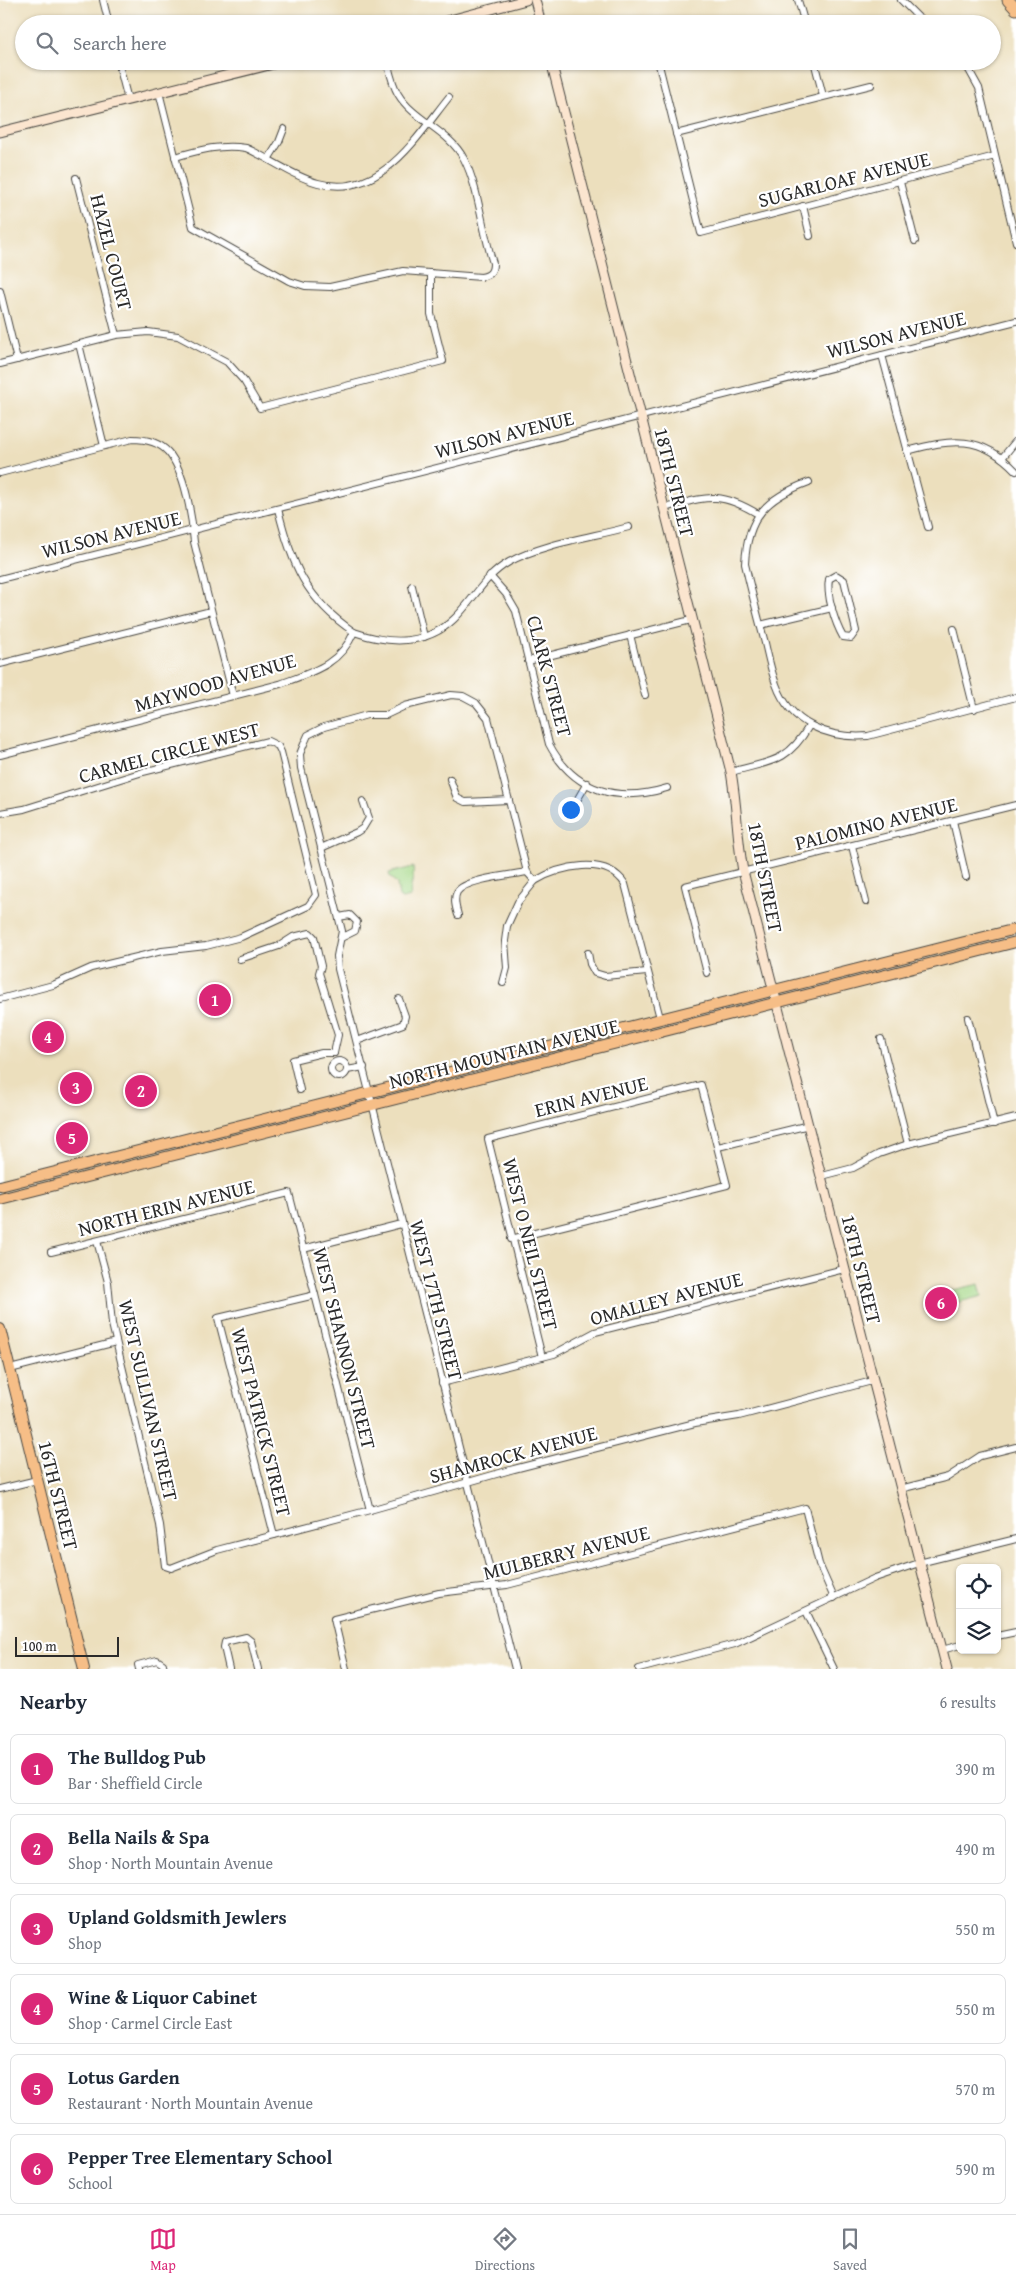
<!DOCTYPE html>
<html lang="en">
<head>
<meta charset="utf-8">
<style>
	:root { --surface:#fff; --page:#f6f6f7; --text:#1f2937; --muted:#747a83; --line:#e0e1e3; --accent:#db2777 }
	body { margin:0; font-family:"Gentium Book Plus",serif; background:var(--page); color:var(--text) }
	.controls { position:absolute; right:15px; bottom:15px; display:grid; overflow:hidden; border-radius:8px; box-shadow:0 1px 4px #0004 }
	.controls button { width:45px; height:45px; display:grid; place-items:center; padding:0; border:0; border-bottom:1px solid var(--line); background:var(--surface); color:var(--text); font:25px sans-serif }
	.scale { position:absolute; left:15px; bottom:12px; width:104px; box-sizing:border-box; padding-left:5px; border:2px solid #2b2b2b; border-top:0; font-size:14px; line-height:18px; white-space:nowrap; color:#2b2b2b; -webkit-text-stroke:4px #fff; paint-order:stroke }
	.you { position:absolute; left:570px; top:809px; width:18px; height:18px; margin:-12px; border:4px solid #fff; border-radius:50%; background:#1a73e8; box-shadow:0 0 0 8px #1a73e833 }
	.badge { display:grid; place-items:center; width:32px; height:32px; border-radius:50%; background:var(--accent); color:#fff; font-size:16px; font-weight:700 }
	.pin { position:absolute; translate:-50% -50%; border:2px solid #fff; box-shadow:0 1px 5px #0006 }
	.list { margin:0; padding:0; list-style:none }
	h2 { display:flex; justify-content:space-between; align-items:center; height:65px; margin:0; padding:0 20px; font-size:21px }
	h2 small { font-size:16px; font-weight:400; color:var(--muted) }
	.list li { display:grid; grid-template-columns:32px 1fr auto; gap:15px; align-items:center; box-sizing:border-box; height:70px; margin:0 10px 10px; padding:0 10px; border:1px solid var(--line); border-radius:8px }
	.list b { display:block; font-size:19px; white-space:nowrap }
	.list p { margin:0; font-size:16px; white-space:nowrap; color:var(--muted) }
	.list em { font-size:16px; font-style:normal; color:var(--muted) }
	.icon { flex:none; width:28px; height:28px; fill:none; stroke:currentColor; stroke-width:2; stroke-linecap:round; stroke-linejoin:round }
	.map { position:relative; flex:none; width:1016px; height:1669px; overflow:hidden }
	.search { position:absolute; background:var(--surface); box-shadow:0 1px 4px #0004; left:15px; right:15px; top:15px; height:55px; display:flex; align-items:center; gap:12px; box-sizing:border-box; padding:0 18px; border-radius:28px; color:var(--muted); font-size:19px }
	.sheet { height:545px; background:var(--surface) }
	nav { display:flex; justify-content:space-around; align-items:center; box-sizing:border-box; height:70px; border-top:1px solid var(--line); background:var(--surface); font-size:14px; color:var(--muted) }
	nav a { display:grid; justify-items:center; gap:2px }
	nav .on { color:var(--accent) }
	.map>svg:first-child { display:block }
	.green { fill:#a6d888; stroke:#68825a }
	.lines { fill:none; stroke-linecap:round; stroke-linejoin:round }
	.street-casing { stroke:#484641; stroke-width:8 }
	.secondary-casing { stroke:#484641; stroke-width:11 }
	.primary-casing { stroke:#484641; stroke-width:12 }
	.highway-casing { stroke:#484641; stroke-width:13 }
	.street { stroke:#fff; stroke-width:6 }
	.secondary { stroke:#fbe5cf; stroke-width:9 }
	.primary { stroke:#f6be87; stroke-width:10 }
	.highway { stroke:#f6be87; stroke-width:11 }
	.labels { text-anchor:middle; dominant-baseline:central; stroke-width:4.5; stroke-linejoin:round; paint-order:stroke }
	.street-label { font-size:20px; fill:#2b2b2b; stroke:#fff }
</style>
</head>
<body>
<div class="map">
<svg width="1016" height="1669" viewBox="0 0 1016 1669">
	<rect width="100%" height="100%" fill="#fff"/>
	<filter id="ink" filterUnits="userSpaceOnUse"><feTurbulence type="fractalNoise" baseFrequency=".02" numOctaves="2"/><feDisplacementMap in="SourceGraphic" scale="10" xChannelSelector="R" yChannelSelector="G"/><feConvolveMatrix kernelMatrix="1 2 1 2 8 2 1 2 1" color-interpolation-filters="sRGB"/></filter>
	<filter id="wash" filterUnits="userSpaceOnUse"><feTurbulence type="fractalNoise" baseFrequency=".0096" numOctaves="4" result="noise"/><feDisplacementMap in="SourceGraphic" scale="20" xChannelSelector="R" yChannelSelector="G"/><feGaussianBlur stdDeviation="1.12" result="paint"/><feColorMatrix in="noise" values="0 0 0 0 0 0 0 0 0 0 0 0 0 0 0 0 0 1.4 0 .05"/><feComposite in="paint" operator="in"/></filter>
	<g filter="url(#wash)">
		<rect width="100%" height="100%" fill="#ecdfbd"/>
		<g class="green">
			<path d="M 413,867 C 415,879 409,885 411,897 L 402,899 L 399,897 L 397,884 L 390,877 L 389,873 Z"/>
			<path d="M 979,1284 L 982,1296 L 948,1305 L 945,1292 Z"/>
		</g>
	</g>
	<g filter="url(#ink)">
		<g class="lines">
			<defs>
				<g id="street">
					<path d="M 103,0 L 109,24"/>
					<path d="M 798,0 L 805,24"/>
					<path d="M 901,0 L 925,24"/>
					<path d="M 118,61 L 128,100"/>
					<path d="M 658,61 L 701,233 L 995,156"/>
					<path d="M 814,61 L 823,96"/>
					<path d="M 961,61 L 969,70 L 979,88 L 1016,242"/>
					<path d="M 159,92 L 193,227 L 289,281 L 305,286 L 330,287 L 403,271 L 481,277 C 490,275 493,272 493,263 C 482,231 479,188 464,159 C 449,130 414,121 398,94 C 392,84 390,73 387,61"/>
					<path d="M 676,134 L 871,85"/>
					<path d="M 175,157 C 200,150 221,144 246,148 C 269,158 292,176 318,183 C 380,200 416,138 449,97"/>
					<path d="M 269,158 L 279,142 L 284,129"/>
					<path d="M 76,178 L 116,335"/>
					<path d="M 900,182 L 915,241"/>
					<path d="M 803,206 L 810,236"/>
					<path d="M 0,291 L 17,360"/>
					<path d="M 79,344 L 104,446"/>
					<path d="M 882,355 L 928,527"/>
					<path d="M 0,364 L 116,335 L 148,332 L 178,336 L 227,362 L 244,381 L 260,408 L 443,361 L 431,314 L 431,273"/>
					<path d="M 907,451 C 951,439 981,434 1016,471"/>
					<path d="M 1002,458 L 1016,441"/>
					<path d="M 0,473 L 132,439 C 145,439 159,442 168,452 C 185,471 192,517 194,542 L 233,696"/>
					<path d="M 809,482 C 766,498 747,517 745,564 C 751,590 758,617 765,643 C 768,656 771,671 776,684 C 790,724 828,739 868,736 L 1016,697"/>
					<path d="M 664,508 C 707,497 718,490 758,514"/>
					<path d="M 278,509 C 291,563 306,600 354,632"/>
					<path d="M 836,575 L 844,580 L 856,631 L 851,638 L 843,637 C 835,623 826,595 829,579 Z"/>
					<path d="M 490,576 L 506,594 L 516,611 L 549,744 C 574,792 618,803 667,788"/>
					<path d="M 0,579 L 1016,321"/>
					<path d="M 412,586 L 424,637"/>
					<path d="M 760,625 L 832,608"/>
					<path d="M 954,629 L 974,709"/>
					<path d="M 630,635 L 645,695"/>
					<path d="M 528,661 L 691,620"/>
					<path d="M 0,664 L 211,611"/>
					<path d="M 0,755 L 280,684 C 312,672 340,665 354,632 C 388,644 426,646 454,619 C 474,600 483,577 509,562 C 541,544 592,537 629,527"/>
					<path d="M 731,772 C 769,761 787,764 809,726"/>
					<path d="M 450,779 L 457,798 L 465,802 L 509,800"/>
					<path d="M 0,813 L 24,809 L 143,772 L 268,741 L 278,746 L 281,752 L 316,895 L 308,906 L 241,937 L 206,946 L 162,951 L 91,968 L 53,985 L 0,999"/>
					<path d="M 569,814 L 587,783"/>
					<path d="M 953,821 L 966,877"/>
					<path d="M 852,846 L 866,902"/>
					<path d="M 321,848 L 357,832 L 363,828 L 369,818 L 363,801"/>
					<path d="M 458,915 C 456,908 453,899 457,892 C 465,879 512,875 527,872"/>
					<path d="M 339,917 L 350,915 L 357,922 L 355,931 L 341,938"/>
					<path d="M 588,953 L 590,964 L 595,973 L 605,976 L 647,972"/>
					<path d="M 240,959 L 279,946 L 293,937 L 310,933 L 314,937 L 321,966 L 319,973 L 338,1035 L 334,1053"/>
					<path d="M 707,973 L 685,886 L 1016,805"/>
					<path d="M 503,983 L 507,968 L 505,941 L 507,926 L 518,902 L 535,881"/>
					<path d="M 968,1018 L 994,1124"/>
					<path d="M 881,1039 L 908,1144"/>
					<path d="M 357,1041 L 403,1024 L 405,1016 L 399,999"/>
					<circle cx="339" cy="1069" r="8"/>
					<path d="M 347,1070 L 364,1067"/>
					<path d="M 300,1090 L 293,1060 L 322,1053 L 334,1053"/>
					<path d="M 718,1147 L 809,1125"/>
					<path d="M 822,1176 L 853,1168 L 879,1154 L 908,1144 L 1016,1118"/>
					<path d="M 511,1239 L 727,1185 L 701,1085 L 488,1139 L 542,1357"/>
					<path d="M 97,1241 L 108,1282 L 112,1324 L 160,1525 L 165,1566 L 171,1568 L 217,1550 L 370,1510 L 514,1469 L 695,1423 L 739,1416 L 872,1381"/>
					<path d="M 303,1249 L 401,1224"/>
					<path d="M 51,1252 L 289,1193 L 370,1510"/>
					<path d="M 10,1369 L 116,1342"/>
					<path d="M 442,1383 L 554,1354 L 595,1332 L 844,1269"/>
					<path d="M 0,1489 L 37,1480"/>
					<path d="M 900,1489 L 948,1477 L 980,1456 L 1016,1447"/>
					<path d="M 274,1535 L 218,1318 L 315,1295"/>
					<path d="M 806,1611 L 834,1669"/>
					<path d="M 997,1636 L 1016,1632"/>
					<path d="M 942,1650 L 960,1645"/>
					<path d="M 139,1669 L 138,1665 L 157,1660 L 163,1664 L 164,1669"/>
					<path d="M 229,1669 L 224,1647 L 225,1642 L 246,1637 L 251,1641 L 258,1669"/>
					<path d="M 346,1669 L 334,1619 L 439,1593 L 507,1585 L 805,1508 L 819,1564 L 834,1598"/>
					<path d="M 515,1669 L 338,969 L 337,956 L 342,931 L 301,768 L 300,754 L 304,744 L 308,735 L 324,727 L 367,715 L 386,715 L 405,706 L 451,695 L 463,696 L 476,703 L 488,718 L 527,872 L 535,881 C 560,866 606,855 625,884 L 660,1018"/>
					<path d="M 639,1669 L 735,1644 L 875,1578 L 919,1563 L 1016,1539"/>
				</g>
				<g id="secondary">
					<path d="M 535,0 L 541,24"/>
					<path d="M 435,24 L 526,0"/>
					<path d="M 551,61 L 731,772 C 737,805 737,838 743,871 L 947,1669"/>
					<path d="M 0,132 L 285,61"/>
				</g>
				<g id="primary">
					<path d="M 0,1186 L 1016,929"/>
					<path d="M 0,1199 L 1016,942"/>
					<path d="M 0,1329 L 84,1669"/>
				</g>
				<path id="highway" d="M 1008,0 L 1016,9"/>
			</defs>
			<use href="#street" class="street-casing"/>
			<use href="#secondary" class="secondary-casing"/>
			<use href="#primary" class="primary-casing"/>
			<use href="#highway" class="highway-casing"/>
			<use href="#street" class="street"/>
			<use href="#secondary" class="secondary"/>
			<use href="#primary" class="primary"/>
			<use href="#highway" class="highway"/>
		</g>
	</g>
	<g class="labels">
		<g class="street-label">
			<text transform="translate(844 179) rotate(-14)">SUGARLOAF AVENUE</text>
			<text transform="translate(112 252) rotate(76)">HAZEL COURT</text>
			<text transform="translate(896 334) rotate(-14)">WILSON AVENUE</text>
			<text transform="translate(504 434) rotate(-14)">WILSON AVENUE</text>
			<text transform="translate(675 482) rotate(76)">18TH STREET</text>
			<text transform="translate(111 534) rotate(-14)">WILSON AVENUE</text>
			<text transform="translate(550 676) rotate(75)">CLARK STREET</text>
			<text transform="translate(215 682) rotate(-16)">MAYWOOD AVENUE</text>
			<text transform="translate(169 752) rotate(-15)">CARMEL CIRCLE WEST</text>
			<text transform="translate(876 823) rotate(-14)">PALOMINO AVENUE</text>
			<text transform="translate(766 877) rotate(79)">18TH STREET</text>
			<text transform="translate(504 1053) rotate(-14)">NORTH MOUNTAIN AVENUE</text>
			<text transform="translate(591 1096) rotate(-14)">ERIN AVENUE</text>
			<text transform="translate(166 1207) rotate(-14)">NORTH ERIN AVENUE</text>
			<text transform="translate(531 1244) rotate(76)">WEST O NEIL STREET</text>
			<text transform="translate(862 1269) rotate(76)">18TH STREET</text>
			<text transform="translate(666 1298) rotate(-15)">OMALLEY AVENUE</text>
			<text transform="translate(437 1300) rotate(76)">WEST 17TH STREET</text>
			<text transform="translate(345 1348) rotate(76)">WEST SHANNON STREET</text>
			<text transform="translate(149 1400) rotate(77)">WEST SULLIVAN STREET</text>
			<text transform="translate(262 1422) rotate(76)">WEST PATRICK STREET</text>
			<text transform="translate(513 1454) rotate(-15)">SHAMROCK AVENUE</text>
			<text transform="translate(59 1495) rotate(76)">16TH STREET</text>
			<text transform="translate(566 1552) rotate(-14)">MULBERRY AVENUE</text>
		</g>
	</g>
</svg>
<div class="controls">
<button><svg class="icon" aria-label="locate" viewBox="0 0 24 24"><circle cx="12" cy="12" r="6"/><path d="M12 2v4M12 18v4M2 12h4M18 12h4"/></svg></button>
<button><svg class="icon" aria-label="layers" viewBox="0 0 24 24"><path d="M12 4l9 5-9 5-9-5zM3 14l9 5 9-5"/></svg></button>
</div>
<div class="scale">100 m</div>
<div class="you"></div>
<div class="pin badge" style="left:215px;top:1000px">1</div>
<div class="pin badge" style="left:141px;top:1091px">2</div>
<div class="pin badge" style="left:76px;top:1088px">3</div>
<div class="pin badge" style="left:48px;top:1037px">4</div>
<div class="pin badge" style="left:72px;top:1138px">5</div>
<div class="pin badge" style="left:941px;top:1303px">6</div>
<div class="search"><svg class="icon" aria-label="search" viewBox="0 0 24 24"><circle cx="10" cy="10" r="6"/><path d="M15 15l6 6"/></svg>Search here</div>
</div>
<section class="sheet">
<h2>Nearby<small>6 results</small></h2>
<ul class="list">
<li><span class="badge">1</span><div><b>The Bulldog Pub</b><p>Bar · Sheffield Circle</p></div><em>390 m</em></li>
<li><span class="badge">2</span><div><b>Bella Nails &amp; Spa</b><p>Shop · North Mountain Avenue</p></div><em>490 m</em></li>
<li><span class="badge">3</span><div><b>Upland Goldsmith Jewlers</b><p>Shop</p></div><em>550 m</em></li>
<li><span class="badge">4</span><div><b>Wine &amp; Liquor Cabinet</b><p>Shop · Carmel Circle East</p></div><em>550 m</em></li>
<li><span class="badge">5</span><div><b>Lotus Garden</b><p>Restaurant · North Mountain Avenue</p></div><em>570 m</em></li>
<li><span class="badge">6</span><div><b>Pepper Tree Elementary School</b><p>School</p></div><em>590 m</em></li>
</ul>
</section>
<nav>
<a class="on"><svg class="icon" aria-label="map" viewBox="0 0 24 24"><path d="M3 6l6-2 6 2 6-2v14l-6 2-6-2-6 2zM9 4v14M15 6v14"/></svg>Map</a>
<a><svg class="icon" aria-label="directions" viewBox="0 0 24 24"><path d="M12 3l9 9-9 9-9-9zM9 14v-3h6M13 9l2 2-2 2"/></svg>Directions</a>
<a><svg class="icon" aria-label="saved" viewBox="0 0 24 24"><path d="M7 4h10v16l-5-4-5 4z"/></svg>Saved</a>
</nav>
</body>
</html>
